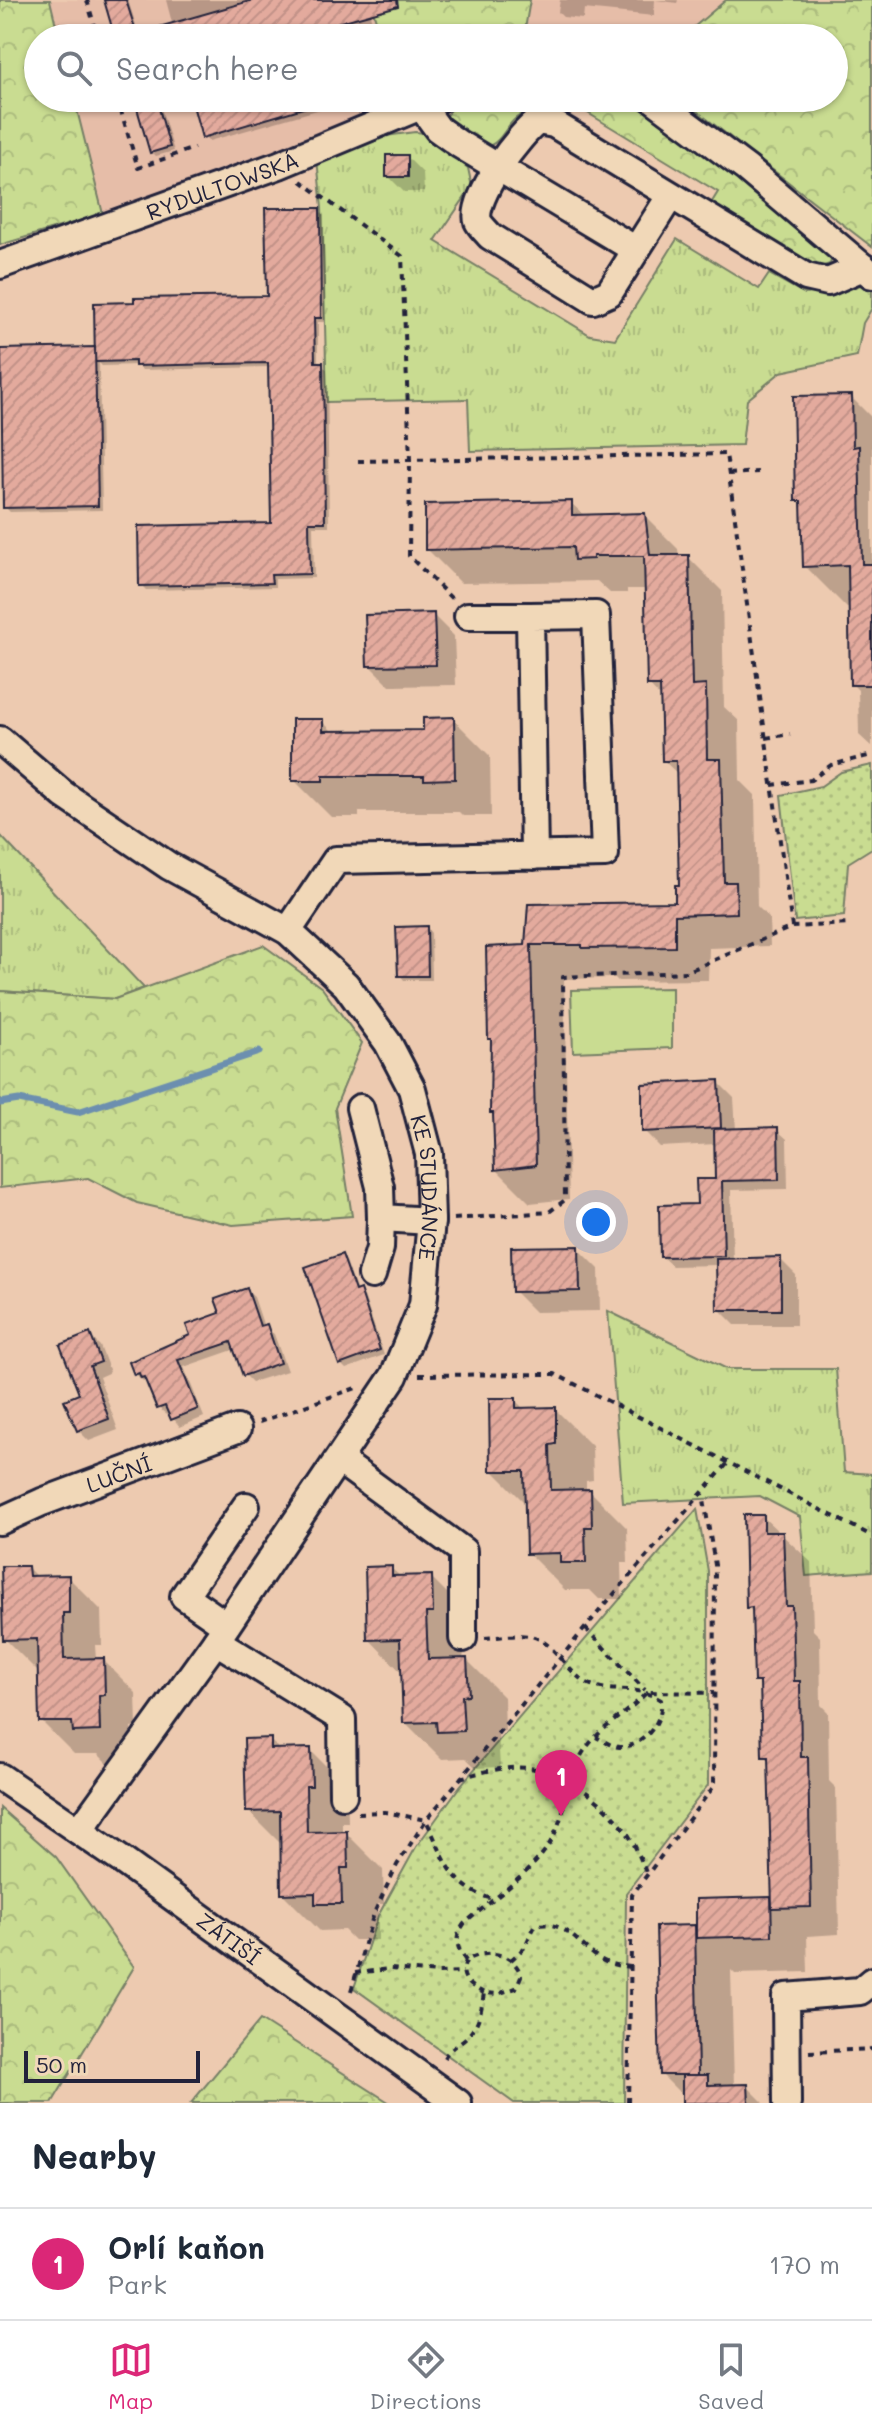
<!DOCTYPE html>
<html lang="en">
<head>
<meta charset="utf-8">
<style>
	:root { --surface:#fff; --page:#f2f2f3; --text:#1f2937; --muted:#747a83; --line:#e0e1e3; --accent:#db2777 }
	body { margin:0; font-family:Mali,sans-serif; background:var(--page); color:var(--text) }
	.scale { position:absolute; left:24px; bottom:20px; width:176px; box-sizing:border-box; padding-left:8px; border:4px solid #22223b; border-top:0; font-size:22px; line-height:28px; white-space:nowrap; color:#22223b; -webkit-text-stroke:6px #f1d8b8; paint-order:stroke }
	.you { position:absolute; left:596px; top:1222px; width:28px; height:28px; margin:-20px; border:6px solid #fff; border-radius:50%; background:#1a73e8; box-shadow:0 0 0 12px #1a73e833 }
	.badge { display:grid; place-items:center; width:52px; height:52px; border-radius:50%; background:var(--accent); color:#fff; font-size:26px; font-weight:700 }
	.pin { position:absolute; translate:-50% -66px; filter:drop-shadow(0 2px 4px #0008) }
	.pin::after { content:''; position:absolute; top:42px; width:28px; height:24px; background:inherit; clip-path:polygon(0 0,100% 0,50% 100%) }
	.list { margin:0; padding:0; list-style:none }
	h2 { display:flex; justify-content:space-between; align-items:center; height:104px; margin:0; padding:0 32px; font-size:34px }
	h2 small { font-size:26px; font-weight:400; color:var(--muted) }
	.list li { display:grid; grid-template-columns:52px 1fr auto; gap:24px; align-items:center; box-sizing:border-box; height:112px; padding:0 32px; border-top:2px solid var(--line) }
	.list b { display:block; font-size:30px; white-space:nowrap }
	.list p { margin:0; font-size:26px; white-space:nowrap; color:var(--muted) }
	.list em { font-size:26px; font-style:normal; color:var(--muted) }
	.icon { flex:none; width:44px; height:44px; fill:none; stroke:currentColor; stroke-width:2; stroke-linecap:round; stroke-linejoin:round }
	.map { position:relative; flex:none; width:872px; height:2103px; overflow:hidden }
	.search { position:absolute; background:var(--surface); box-shadow:0 2px 6px #0004; left:24px; right:24px; top:24px; height:88px; display:flex; align-items:center; gap:20px; box-sizing:border-box; padding:0 28px; border-radius:44px; color:var(--muted); font-size:30px }
	.sheet { height:216px; background:var(--surface) }
	nav { display:flex; justify-content:space-around; align-items:center; box-sizing:border-box; height:112px; border-top:2px solid var(--line); background:var(--surface); font-size:22px; color:var(--muted) }
	nav a { display:grid; justify-items:center; gap:4px }
	nav .on { color:var(--accent) }
	.map>svg:first-child { display:block }
	.built { fill:#e6bda8 }
	.grass { fill:url(#grass-tufts); stroke:#767f66; stroke-width:2 }
	.forest { fill:url(#forest-crowns); stroke:#767f66; stroke-width:2 }
	.park { fill:url(#park-dots); stroke:#767f66; stroke-width:2 }
	.pitch { fill:#c9dc91; stroke:#767f66; stroke-width:2 }
	.shadow { fill:#0003 }
	.lines { fill:none; stroke-linecap:round; stroke-linejoin:round }
	.stream { stroke:#6c8faf; stroke-width:7 }
	.building { fill:url(#building-hatch); stroke:#22223b; stroke-width:2 }
	.minor-casing { stroke:#22223b; stroke-width:32 }
	.path { stroke:#22223b; stroke-width:4; stroke-dasharray:6 6; stroke-linecap:butt }
	.minor { stroke:#f1d8b8; stroke-width:26 }
	.labels { text-anchor:middle; dominant-baseline:central; stroke-width:8; stroke-linejoin:round; paint-order:stroke }
	.street-label { font-size:22px; fill:#22223b; stroke:#f1d8b8 }
</style>
</head>
<body>
<div class="map">
<svg width="872" height="2103" viewBox="0 0 872 2103">
	<defs>
		<pattern id="grass-tufts" width="24" height="20" patternUnits="userSpaceOnUse" patternTransform="scale(2)"><rect width="24" height="20" fill="#c9dc91"/><path d="M3 7l-1-3M5 7V3M7 7l1-3M15 17l-1-3M17 17v-4M19 17l1-3" fill="none" stroke="#acbc7e"/></pattern>
		<pattern id="forest-crowns" width="20" height="18" patternUnits="userSpaceOnUse" patternTransform="scale(2)"><rect width="20" height="18" fill="#c9dc91"/><path d="M2 6a3 3 0 1 1 6 0M12 15a3 3 0 1 1 6 0" fill="none" stroke="#acbc7e"/></pattern>
		<pattern id="park-dots" width="8" height="8" patternUnits="userSpaceOnUse" patternTransform="scale(2)"><rect width="8" height="8" fill="#c9dc91"/><path d="M2 2h.1M6 6h.1" fill="none" stroke="#acbc7e" stroke-width="1.8" stroke-linecap="round"/></pattern>
		<pattern id="building-hatch" width="6" height="6" patternUnits="userSpaceOnUse" patternTransform="scale(2)"><rect width="6" height="6" fill="#e3aa9d"/><path d="M-1 1l2-2M0 6l6-6M5 7l2-2" fill="none" stroke="#c29288"/></pattern>
	</defs>
	<rect width="100%" height="100%" fill="#edcab0"/>
	<filter id="ink" filterUnits="userSpaceOnUse"><feTurbulence type="fractalNoise" baseFrequency=".0125" numOctaves="2"/><feDisplacementMap in="SourceGraphic" scale="16" xChannelSelector="R" yChannelSelector="G"/><feConvolveMatrix kernelMatrix="1 2 1 2 8 2 1 2 1" color-interpolation-filters="sRGB"/></filter>
	<g filter="url(#ink)">
		<g class="built">
			<path d="M 50,0 L 370,0 L 381,38 L 59,38 Z"/>
			<path d="M 530,0 L 726,0 L 681,38 L 534,38 L 524,35 Z"/>
			<path d="M 74,98 L 396,98 L 396,105 L 103,214 Z"/>
		</g>
		<g class="grass">
			<path d="M 415,132 L 425,133 L 468,168 L 472,187 L 435,241 L 590,335 L 615,339 L 677,239 L 759,289 L 769,274 L 805,294 L 861,285 L 872,287 L 872,308 L 863,323 L 857,356 L 781,372 L 747,400 L 742,445 L 470,451 L 468,399 L 327,402 L 322,208 L 317,159 L 378,137 Z"/>
			<path d="M 0,835 L 144,988 L 115,999 L 0,991 Z"/>
			<path d="M 608,1311 L 727,1369 L 836,1369 L 844,1472 L 872,1474 L 872,1571 L 806,1576 L 800,1517 L 760,1496 L 623,1503 Z"/>
		</g>
		<g class="forest">
			<path d="M 0,0 L 50,0 L 59,38 L 38,38 L 38,98 L 74,98 L 103,214 L 0,245 Z"/>
			<path d="M 370,0 L 530,0 L 524,35 L 518,38 L 381,38 Z"/>
			<path d="M 726,0 L 872,0 L 872,247 L 680,98 L 834,98 L 834,38 L 681,38 Z"/>
			<path d="M 463,98 L 636,98 L 830,243 L 833,254 L 830,264 L 817,268 L 707,210 L 718,192 L 568,101 L 559,115 C 549,113 538,110 527,113 C 499,119 505,162 467,139 C 457,132 452,128 446,117 L 454,105 Z"/>
			<path d="M 263,945 L 322,988 L 362,1043 L 335,1108 L 352,1216 L 233,1225 L 137,1203 L 88,1178 L 0,1188 L 0,991 L 115,999 Z"/>
			<path d="M 0,1808 L 56,1857 L 134,1967 L 52,2103 L 0,2103 Z"/>
			<path d="M 260,2020 L 390,2103 L 191,2103 Z"/>
		</g>
		<g class="park">
			<path d="M 872,765 L 872,848 L 848,863 L 844,916 L 795,921 L 781,795 L 821,786 L 841,772 Z"/>
			<path d="M 697,1509 L 708,1571 L 708,1785 L 626,1893 L 624,2103 L 514,2103 L 354,1988 L 378,1916 L 416,1847 L 460,1786 Z"/>
		</g>
		<path class="pitch" d="M 672,988 L 672,1048 L 573,1052 L 571,990 Z"/>
		<g class="shadow">
			<path d="M 106,0 L 128,0 L 140,38 L 118,38 Z"/>
			<path d="M 166,0 L 367,0 L 375,38 L 176,38 Z"/>
			<path d="M 560,0 L 678,0 L 677,3 L 655,0 L 654,16 L 584,9 L 583,19 L 563,17 L 558,12 Z"/>
			<path d="M 136,98 L 158,98 L 174,151 L 156,156 L 152,152 Z"/>
			<path d="M 193,98 L 359,98 L 209,141 L 204,136 Z"/>
			<path d="M 407,157 L 423,173 L 424,192 L 404,192 L 388,176 Z"/>
			<path d="M 319,210 L 324,215 L 325,322 L 318,322 L 318,364 L 327,369 L 329,526 L 313,526 L 314,578 L 275,579 L 275,587 L 146,590 L 141,585 L 273,525 L 270,367 L 142,370 L 138,365 L 102,366 L 99,363 L 102,510 L 10,512 L 5,507 L 94,349 L 269,298 Z"/>
			<path d="M 851,397 L 872,418 L 872,747 L 859,735 L 858,690 L 852,684 L 850,608 L 847,608 L 805,566 L 804,507 L 797,500 Z"/>
			<path d="M 571,503 L 585,516 L 644,515 L 678,549 L 679,557 L 688,557 L 722,591 L 724,707 L 739,721 L 740,780 L 755,795 L 757,906 L 769,918 L 770,946 L 709,948 L 708,980 L 618,981 L 615,978 L 564,979 L 569,1199 L 530,1203 L 496,1169 L 495,1115 L 492,1112 L 493,1042 L 490,1039 L 527,947 L 530,906 L 677,904 L 681,886 L 679,775 L 664,761 L 663,700 L 649,685 L 647,589 L 627,589 L 627,593 L 610,593 L 597,581 L 461,583 L 427,549 Z"/>
			<path d="M 433,615 L 454,636 L 456,685 L 390,686 L 369,665 Z"/>
			<path d="M 453,719 L 490,756 L 491,816 L 463,816 L 459,812 L 359,812 L 359,817 L 331,817 L 294,780 L 322,721 L 334,733 L 425,732 Z"/>
			<path d="M 427,928 L 431,933 L 432,980 L 404,980 L 400,975 Z"/>
			<path d="M 718,1082 L 734,1098 L 736,1130 L 777,1130 L 787,1139 L 788,1189 L 731,1190 L 733,1260 L 780,1259 L 796,1275 L 796,1325 L 735,1325 L 719,1309 L 719,1265 L 672,1266 L 662,1257 L 717,1181 L 716,1144 L 660,1147 L 644,1131 Z"/>
			<path d="M 578,1248 L 599,1269 L 600,1311 L 535,1312 L 514,1291 Z"/>
			<path d="M 341,1257 L 346,1261 L 357,1292 L 364,1296 L 384,1355 L 346,1369 L 341,1364 Z"/>
			<path d="M 246,1290 L 254,1297 L 264,1327 L 274,1334 L 287,1371 L 252,1382 L 245,1375 L 236,1349 L 184,1367 L 204,1417 L 180,1427 L 170,1414 L 167,1415 L 159,1408 L 146,1380 L 143,1381 L 136,1374 L 223,1315 Z"/>
			<path d="M 90,1336 L 100,1346 L 110,1372 L 99,1377 L 118,1430 L 89,1441 L 78,1430 Z"/>
			<path d="M 515,1400 L 525,1410 L 555,1409 L 592,1446 L 593,1480 L 586,1481 L 586,1491 L 590,1491 L 627,1528 L 628,1563 L 621,1563 L 622,1599 L 599,1599 L 590,1590 L 565,1590 L 528,1553 L 527,1505 L 492,1470 Z"/>
			<path d="M 763,1517 L 811,1562 L 813,1630 L 820,1637 L 821,1705 L 828,1712 L 829,1781 L 836,1788 L 839,1934 L 807,1936 L 808,1972 L 735,1974 L 731,1970 L 734,2086 L 747,2086 L 764,2103 L 684,2103 L 684,2097 L 661,2074 L 694,1927 L 698,1931 L 770,1899 L 774,1903 L 770,1763 L 764,1756 L 762,1688 L 756,1681 L 754,1614 L 748,1607 Z"/>
			<path d="M 28,1568 L 38,1578 L 68,1577 L 101,1610 L 102,1645 L 95,1645 L 96,1660 L 103,1660 L 136,1693 L 137,1727 L 131,1728 L 132,1763 L 108,1764 L 98,1754 L 74,1754 L 41,1721 L 38,1672 L 5,1639 Z"/>
			<path d="M 391,1568 L 402,1578 L 431,1577 L 468,1614 L 463,1660 L 467,1660 L 504,1697 L 505,1731 L 498,1732 L 500,1767 L 476,1768 L 466,1758 L 442,1759 L 405,1722 L 403,1674 L 369,1639 Z"/>
			<path d="M 270,1740 L 280,1750 L 310,1750 L 347,1787 L 348,1822 L 342,1822 L 342,1833 L 346,1833 L 383,1870 L 384,1904 L 378,1904 L 378,1940 L 354,1940 L 344,1930 L 320,1931 L 283,1894 L 282,1845 L 248,1811 Z"/>
		</g>
		<g class="lines">
			<path class="stream" d="M 0,1103 L 19,1100 L 78,1112 L 259,1052"/>
		</g>
		<g class="building">
			<path d="M 104,0 L 126,0 L 138,38 L 115,38 Z"/>
			<path d="M 253,0 L 397,0 L 398,6 L 283,38 L 138,38 L 138,33 Z"/>
			<path d="M 134,98 L 156,98 L 170,147 L 150,153 Z"/>
			<path d="M 191,98 L 240,98 L 241,101 L 253,98 L 320,98 L 320,103 L 202,138 Z"/>
			<rect x="386" y="155" width="22" height="22"/>
			<path d="M 265,208 L 320,208 L 321,318 L 314,318 L 315,362 L 323,362 L 325,522 L 309,522 L 310,574 L 271,575 L 272,583 L 139,586 L 138,526 L 271,523 L 268,363 L 135,366 L 135,361 L 95,362 L 94,303 L 134,302 L 134,298 L 267,296 Z"/>
			<path d="M 95,347 L 98,506 L 3,508 L 1,349 Z"/>
			<path d="M 852,395 L 853,447 L 859,446 L 862,564 L 872,564 L 872,685 L 850,685 L 848,565 L 803,567 L 801,501 L 795,501 L 793,396 Z"/>
			<path d="M 572,501 L 572,515 L 645,513 L 650,555 L 689,555 L 692,686 L 706,685 L 707,759 L 721,759 L 724,882 L 736,882 L 737,913 L 675,915 L 675,947 L 582,948 L 582,945 L 531,945 L 536,1165 L 495,1170 L 493,1113 L 490,1113 L 491,1039 L 488,1039 L 486,947 L 525,945 L 528,904 L 675,902 L 675,885 L 679,885 L 676,761 L 662,761 L 660,686 L 647,686 L 644,556 L 593,556 L 593,559 L 574,560 L 573,547 L 425,550 L 425,504 Z"/>
			<path d="M 434,613 L 436,665 L 367,666 L 365,615 Z"/>
			<path d="M 454,717 L 455,779 L 424,780 L 424,776 L 323,776 L 323,781 L 292,781 L 292,719 L 323,719 L 323,731 L 423,730 L 423,718 Z"/>
			<path d="M 427,926 L 428,976 L 398,976 L 396,927 Z"/>
			<path d="M 719,1080 L 721,1128 L 642,1132 L 642,1084 Z"/>
			<path d="M 778,1127 L 779,1180 L 722,1181 L 724,1256 L 660,1257 L 659,1205 L 697,1204 L 696,1179 L 715,1179 L 714,1129 Z"/>
			<path d="M 579,1246 L 580,1291 L 512,1292 L 511,1247 Z"/>
			<path d="M 342,1254 L 355,1291 L 360,1289 L 380,1350 L 339,1365 L 305,1267 Z"/>
			<path d="M 781,1257 L 781,1310 L 717,1310 L 716,1259 Z"/>
			<path d="M 247,1288 L 260,1326 L 267,1324 L 280,1363 L 243,1376 L 231,1342 L 178,1360 L 198,1409 L 171,1420 L 165,1406 L 157,1409 L 144,1377 L 141,1378 L 139,1373 L 134,1375 L 129,1362 L 190,1335 L 186,1325 L 220,1313 L 215,1299 Z"/>
			<path d="M 90,1333 L 101,1362 L 90,1366 L 109,1419 L 77,1431 L 64,1400 L 79,1394 L 60,1345 Z"/>
			<path d="M 489,1398 L 516,1398 L 516,1408 L 556,1407 L 556,1444 L 550,1445 L 551,1490 L 591,1489 L 592,1527 L 585,1527 L 586,1563 L 560,1563 L 560,1553 L 526,1554 L 524,1471 L 490,1471 Z"/>
			<path d="M 744,1515 L 764,1515 L 764,1532 L 783,1532 L 786,1606 L 792,1606 L 794,1681 L 800,1681 L 801,1757 L 808,1757 L 811,1907 L 772,1908 L 768,1757 L 762,1757 L 760,1682 L 754,1682 L 752,1607 L 746,1608 Z"/>
			<path d="M 1,1566 L 28,1566 L 29,1576 L 69,1575 L 69,1613 L 63,1613 L 64,1659 L 104,1658 L 105,1695 L 99,1696 L 100,1731 L 73,1732 L 72,1722 L 39,1722 L 37,1639 L 3,1640 Z"/>
			<path d="M 392,1566 L 392,1576 L 432,1575 L 433,1613 L 426,1613 L 428,1659 L 467,1658 L 469,1695 L 462,1696 L 464,1731 L 437,1732 L 436,1722 L 403,1723 L 400,1639 L 367,1640 L 365,1567 Z"/>
			<path d="M 271,1738 L 271,1749 L 311,1748 L 312,1786 L 306,1786 L 307,1832 L 347,1831 L 348,1868 L 341,1868 L 342,1904 L 315,1904 L 315,1893 L 281,1894 L 280,1811 L 246,1812 L 244,1739 Z"/>
			<path d="M 771,1897 L 772,1936 L 696,1938 L 696,1899 Z"/>
			<path d="M 695,1925 L 698,2075 L 660,2075 L 656,1926 Z"/>
			<path d="M 682,2075 L 708,2075 L 708,2085 L 748,2084 L 749,2103 L 682,2103 Z"/>
		</g>
		<g class="lines">
			<defs>
				<g id="minor">
					<path d="M 652,98 L 747,169 L 872,275"/>
					<path d="M 422,107 L 438,129 L 459,144 L 636,250"/>
					<path d="M 671,195 L 609,293 L 593,300 L 490,236 C 486,231 480,226 478,221 C 471,198 520,133 538,121 L 554,124 L 806,277 L 828,282 L 863,267"/>
					<path id="s1" d="M 0,265 L 279,165 L 440,98"/>
					<path d="M 468,616 L 530,616"/>
					<path id="s2" d="M 0,740 L 64,795 L 169,866 L 288,931 L 346,985 L 388,1043 L 412,1089 L 429,1154 L 431,1221 L 423,1305 L 394,1376 L 216,1641 L 79,1831"/>
					<path d="M 288,931 L 336,860 L 605,854 L 596,615 L 530,616 L 534,856"/>
					<path d="M 360,1108 L 380,1187 L 381,1218 L 431,1221"/>
					<path d="M 372,1275 L 380,1248 L 381,1218"/>
					<path d="M 339,1460 L 463,1551 L 463,1638"/>
					<path id="s3" d="M 0,1521 L 42,1502 L 237,1429"/>
					<path d="M 226,1625 L 184,1596 L 246,1506"/>
					<path d="M 216,1641 L 342,1719 L 343,1795"/>
					<path id="s4" d="M 0,1777 L 120,1859 L 458,2103"/>
					<path d="M 787,2103 L 786,1997 L 860,1991 L 872,1981"/>
				</g>
			</defs>
			<use href="#minor" class="minor-casing"/>
			<g class="path">
				<path d="M 87,0 L 98,38"/>
				<path d="M 117,98 L 138,168 L 194,148"/>
				<path d="M 301,181 L 402,256 L 410,460 L 409,556 L 452,599"/>
				<path d="M 358,461 L 726,454 L 792,927"/>
				<path d="M 729,474 L 758,472"/>
				<path d="M 766,738 L 790,734"/>
				<path d="M 772,785 L 811,780 L 831,765 L 872,755"/>
				<path d="M 454,1219 L 549,1212 L 565,1200 L 563,977 L 686,972 L 792,927 L 849,924"/>
				<path d="M 419,1375 L 555,1374 L 872,1536"/>
				<path d="M 259,1422 L 356,1388"/>
				<path d="M 585,1628 L 645,1690"/>
				<path d="M 485,1638 C 500,1637 516,1634 530,1636 C 555,1640 568,1678 594,1686 C 620,1694 634,1684 661,1700 C 664,1722 642,1748 619,1747 C 611,1746 604,1741 596,1737"/>
				<path d="M 460,1778 C 481,1772 505,1766 527,1768 C 563,1770 605,1802 625,1830 C 635,1843 641,1860 647,1875"/>
				<path d="M 358,1813 L 385,1812 L 426,1820 C 444,1856 450,1888 493,1899"/>
				<path d="M 511,1960 L 524,1948 L 535,1926 C 564,1918 578,1945 600,1959 C 610,1965 620,1966 631,1967"/>
				<path d="M 466,1961 C 456,1947 454,1938 464,1924 C 490,1901 532,1873 550,1843 C 567,1814 566,1779 584,1751 C 601,1726 628,1713 647,1692 L 714,1693"/>
				<path d="M 355,1973 L 390,1969 L 438,1973 L 463,1972"/>
				<path d="M 351,1991 L 374,1913 L 397,1865 L 426,1820 L 601,1609 L 728,1463"/>
				<path d="M 809,2052 L 872,2049"/>
				<path d="M 444,2058 C 449,2049 455,2046 463,2040 C 479,2027 481,2012 484,1993 L 497,1994 L 516,1988 L 521,1976 C 515,1952 485,1948 466,1961 C 458,1978 470,1986 484,1993"/>
				<path d="M 628,2103 L 632,1895 L 714,1786 L 715,1565 L 703,1494"/>
			</g>
			<use href="#minor" class="minor"/>
		</g>
	</g>
	<g class="labels">
		<g class="street-label">
			<text stroke="none"><textPath href="#s1" startOffset="236">RYDULTOWSKÁ</textPath></text>
			<text stroke="none"><textPath href="#s2" startOffset="650">KE STUDÁNCE</textPath></text>
			<text stroke="none"><textPath href="#s3" startOffset="128">LUČNÍ</textPath></text>
			<text stroke="none"><textPath href="#s4" startOffset="280">ZÁTIŠÍ</textPath></text>
		</g>
	</g>
</svg>
<div class="scale">50 m</div>
<div class="you"></div>
<div class="pin badge" style="left:561px;top:1816px">1</div>
<div class="search"><svg class="icon" aria-label="search" viewBox="0 0 24 24"><circle cx="10" cy="10" r="6"/><path d="M15 15l6 6"/></svg>Search here</div>
</div>
<section class="sheet">
<h2>Nearby<small></small></h2>
<ul class="list">
<li><span class="badge">1</span><div><b>Orlí kaňon</b><p>Park</p></div><em>170 m</em></li>
</ul>
</section>
<nav>
<a class="on"><svg class="icon" aria-label="map" viewBox="0 0 24 24"><path d="M3 6l6-2 6 2 6-2v14l-6 2-6-2-6 2zM9 4v14M15 6v14"/></svg>Map</a>
<a><svg class="icon" aria-label="directions" viewBox="0 0 24 24"><path d="M12 3l9 9-9 9-9-9zM9 14v-3h6M13 9l2 2-2 2"/></svg>Directions</a>
<a><svg class="icon" aria-label="saved" viewBox="0 0 24 24"><path d="M7 4h10v16l-5-4-5 4z"/></svg>Saved</a>
</nav>
</body>
</html>
